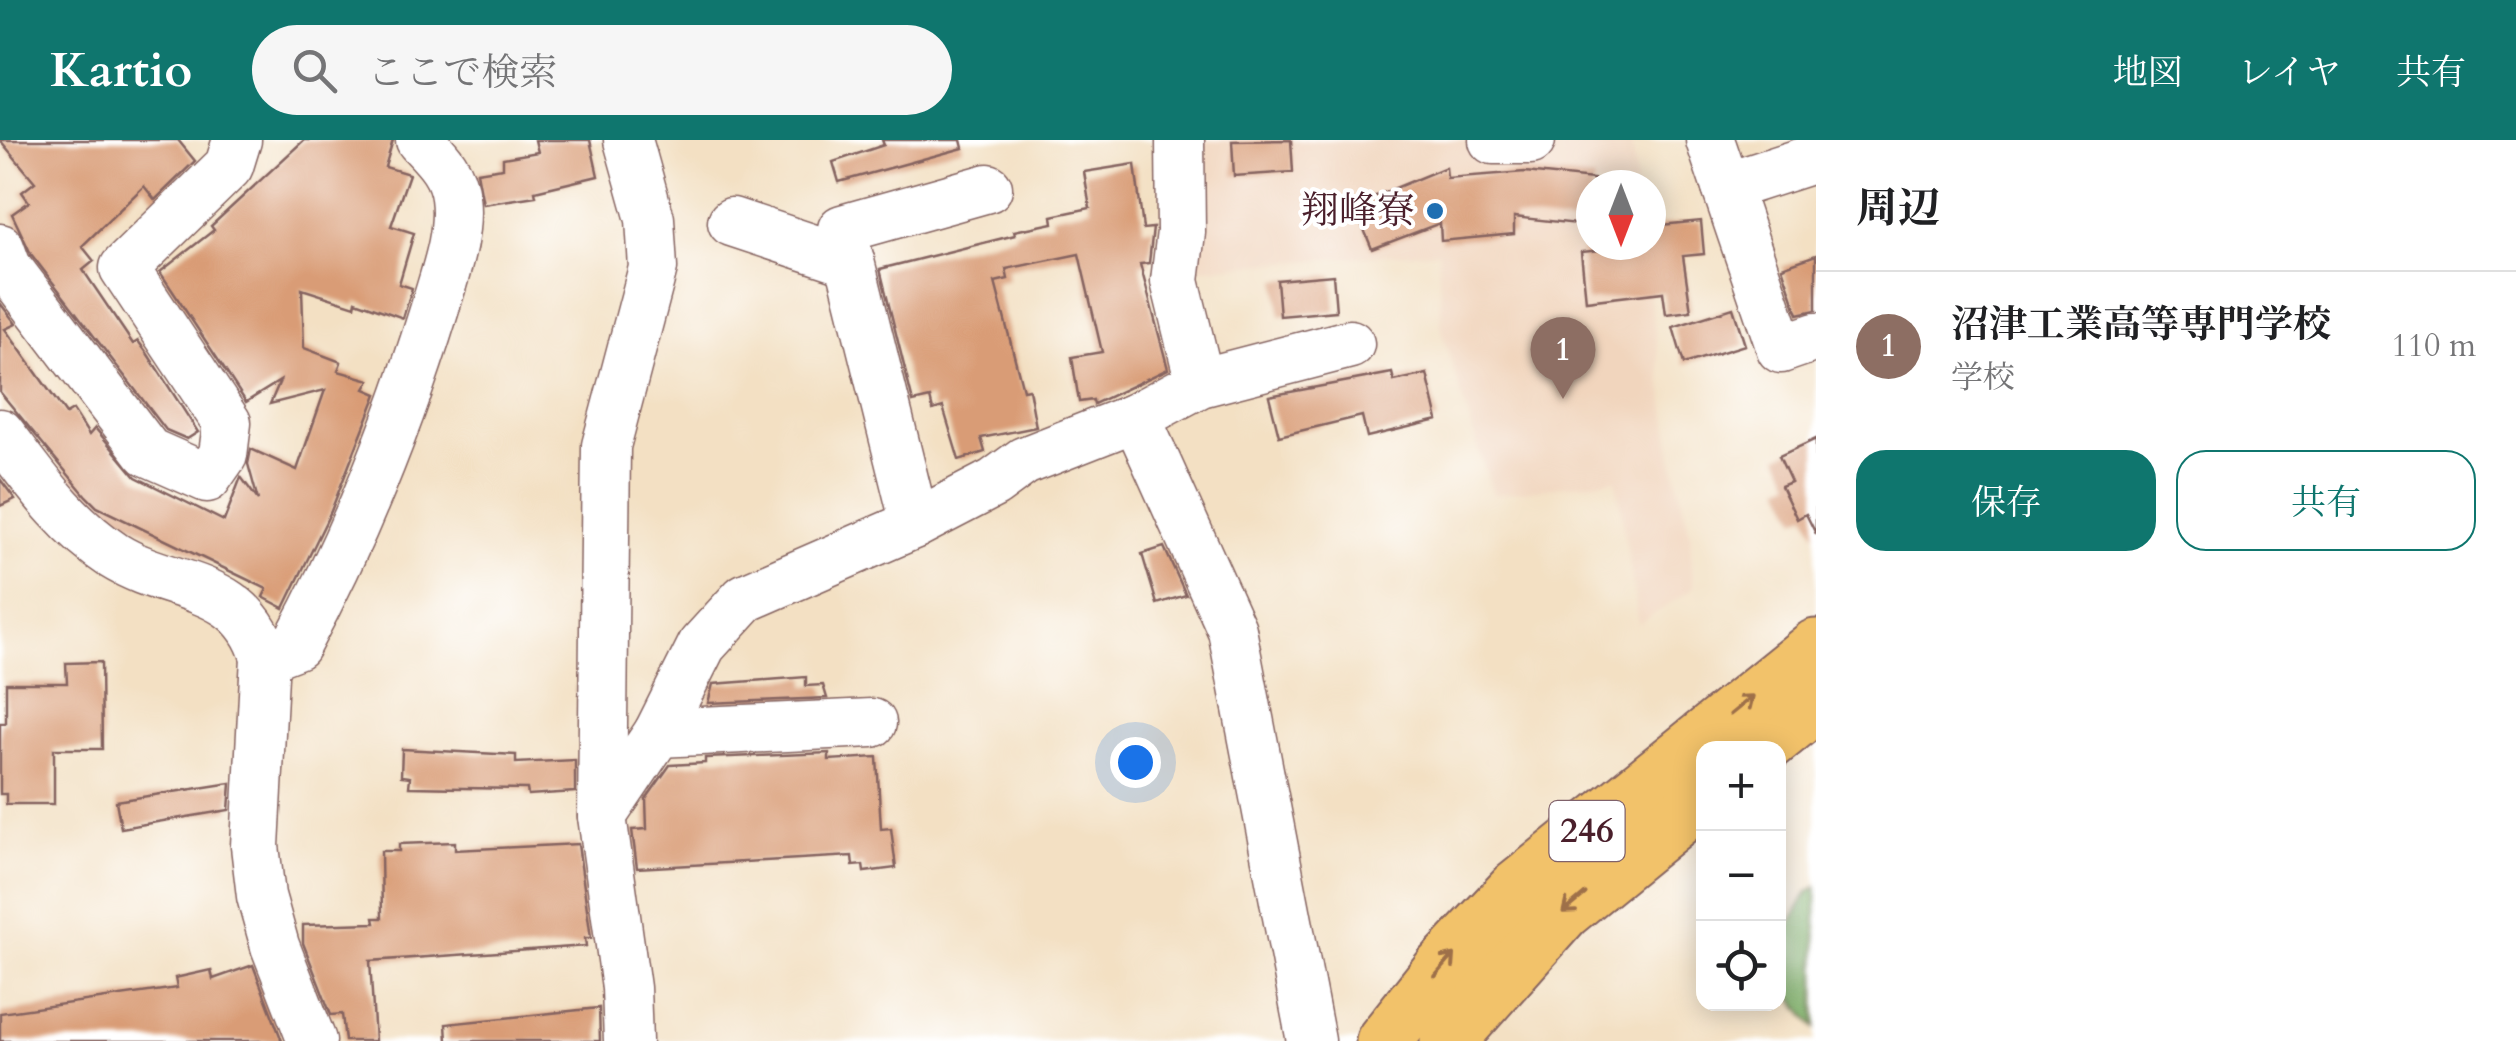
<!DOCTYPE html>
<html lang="ja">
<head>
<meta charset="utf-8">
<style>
	:root { --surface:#fff; --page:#f6f6f6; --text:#202124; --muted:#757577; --line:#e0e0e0; --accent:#0f766e }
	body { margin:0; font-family:Cardo,"Noto Serif JP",serif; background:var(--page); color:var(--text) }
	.controls { position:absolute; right:30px; bottom:30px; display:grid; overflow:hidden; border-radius:20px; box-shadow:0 5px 25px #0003 }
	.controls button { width:90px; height:90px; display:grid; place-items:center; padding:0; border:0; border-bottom:2px solid var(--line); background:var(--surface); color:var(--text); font:50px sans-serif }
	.compass { position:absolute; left:1576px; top:30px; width:90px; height:90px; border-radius:50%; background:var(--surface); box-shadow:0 5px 25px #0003; rotate:180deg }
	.you { position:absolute; left:1135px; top:622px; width:35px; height:35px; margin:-25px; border:8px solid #fff; border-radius:50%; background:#1a73e8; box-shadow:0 0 0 15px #1a73e833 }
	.badge { display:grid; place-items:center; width:65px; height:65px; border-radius:50%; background:var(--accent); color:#fff; font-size:32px; font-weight:700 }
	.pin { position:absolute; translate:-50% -82px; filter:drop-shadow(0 2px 5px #0008) }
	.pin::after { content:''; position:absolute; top:52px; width:35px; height:30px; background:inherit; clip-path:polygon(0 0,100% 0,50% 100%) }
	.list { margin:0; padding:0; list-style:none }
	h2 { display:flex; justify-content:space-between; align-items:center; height:130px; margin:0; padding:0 40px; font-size:42px }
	h2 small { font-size:32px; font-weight:400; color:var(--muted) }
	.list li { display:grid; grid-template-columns:65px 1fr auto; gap:30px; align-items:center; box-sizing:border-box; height:150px; padding:0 40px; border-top:2px solid var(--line) }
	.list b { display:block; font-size:38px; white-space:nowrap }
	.list p { margin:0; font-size:32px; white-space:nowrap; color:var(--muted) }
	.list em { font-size:32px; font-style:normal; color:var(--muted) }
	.actions { display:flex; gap:20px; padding:30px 40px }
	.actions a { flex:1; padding:22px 0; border:2px solid var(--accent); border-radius:30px; text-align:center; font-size:35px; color:var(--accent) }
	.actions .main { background:var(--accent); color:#fff }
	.icon { flex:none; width:55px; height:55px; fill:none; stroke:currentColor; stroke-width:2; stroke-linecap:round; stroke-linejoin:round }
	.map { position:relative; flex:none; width:1816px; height:901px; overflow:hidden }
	header { display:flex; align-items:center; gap:60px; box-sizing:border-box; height:140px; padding:0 50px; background:var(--accent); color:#fff }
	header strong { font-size:48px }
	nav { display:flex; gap:55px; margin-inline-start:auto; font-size:35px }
	.search { width:700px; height:90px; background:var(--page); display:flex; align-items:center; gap:25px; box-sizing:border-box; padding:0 35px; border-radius:55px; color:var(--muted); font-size:38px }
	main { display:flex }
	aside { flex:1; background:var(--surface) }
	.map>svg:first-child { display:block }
	.built { fill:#f1d5bd }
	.forest { fill:#80b06a; stroke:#65684a; stroke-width:2.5 }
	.building { fill:#d99c76 }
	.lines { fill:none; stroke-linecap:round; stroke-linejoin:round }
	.minor-casing { stroke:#856360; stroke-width:51 }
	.highway-casing { stroke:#856360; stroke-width:59 }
	.minor { stroke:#fff; stroke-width:48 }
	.highway { stroke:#f2c26a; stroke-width:55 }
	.oneway { stroke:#9e704a }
	.poi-dot { fill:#1f6fb2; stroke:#fff; stroke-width:4 }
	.labels { text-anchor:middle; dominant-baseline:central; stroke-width:8; stroke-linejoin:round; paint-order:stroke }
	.shield { fill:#fff; stroke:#80626b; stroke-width:2.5 }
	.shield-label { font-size:35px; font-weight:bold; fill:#4a1f2b }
	.poi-label { font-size:38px; fill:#4a1f2b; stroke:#fff; text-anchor:end }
</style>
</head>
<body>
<header>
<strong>Kartio</strong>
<div class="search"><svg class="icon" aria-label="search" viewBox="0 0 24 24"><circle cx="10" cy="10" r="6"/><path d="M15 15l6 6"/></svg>ここで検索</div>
<nav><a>地図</a><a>レイヤ</a><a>共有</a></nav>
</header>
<main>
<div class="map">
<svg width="1816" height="901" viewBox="0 0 1816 901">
	<rect width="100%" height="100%" fill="#fff"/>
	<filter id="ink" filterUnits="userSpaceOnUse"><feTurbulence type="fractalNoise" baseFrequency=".01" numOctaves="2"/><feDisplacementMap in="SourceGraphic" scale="20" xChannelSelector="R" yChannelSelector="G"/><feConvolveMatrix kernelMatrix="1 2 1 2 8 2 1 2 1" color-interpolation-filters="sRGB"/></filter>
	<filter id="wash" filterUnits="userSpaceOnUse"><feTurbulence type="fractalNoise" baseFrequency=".0048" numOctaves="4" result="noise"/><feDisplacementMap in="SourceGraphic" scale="40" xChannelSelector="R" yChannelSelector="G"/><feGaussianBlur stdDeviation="2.25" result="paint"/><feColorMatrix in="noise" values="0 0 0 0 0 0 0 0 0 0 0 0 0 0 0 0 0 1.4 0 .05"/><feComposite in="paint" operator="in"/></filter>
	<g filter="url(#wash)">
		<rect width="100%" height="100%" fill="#f3e0c3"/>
		<path class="built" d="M 1196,0 L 1632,0 L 1636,45 L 1591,45 L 1591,105 L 1642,105 L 1674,325 L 1690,395 L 1693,448 L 1639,484 L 1616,339 L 1493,355 L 1442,193 L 1438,111 L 1191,129 Z"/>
		<path class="forest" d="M 1816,747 L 1816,888 C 1765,825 1769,821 1808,752 Z"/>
		<g id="blocks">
			<g class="building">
				<path d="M 0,0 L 178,0 L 195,21 L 155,60 L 144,46 L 82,106 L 94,121 L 83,130 L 133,204 L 138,201 L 147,213 L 198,292 L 187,299 L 166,290 L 31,114 L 12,74 L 29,62 L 22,52 L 35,42 Z"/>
				<path d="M 304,0 L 393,0 L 385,27 L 409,34 L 391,86 L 414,93 L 399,144 L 412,148 L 403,178 L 356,161 L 355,166 L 302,149 L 304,208 L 341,222 L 338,231 L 370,240 L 365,249 L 377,254 L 331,371 L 284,468 L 263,457 L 267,449 L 97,367 L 86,356 L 0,252 L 0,163 L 16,184 L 5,189 L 66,274 L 73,270 L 89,295 L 95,288 L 136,337 L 224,381 L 241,337 L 258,360 L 248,324 L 251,309 L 297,330 L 325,250 L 270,264 L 280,241 L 246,262 L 160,132 L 214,90 L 211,86 Z"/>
				<path d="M 535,0 L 590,0 L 598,36 L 535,51 L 536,56 L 483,64 L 477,32 L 503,28 L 503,18 L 538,12 Z"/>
				<path d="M 882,0 L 961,0 L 963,8 L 839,42 L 833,22 L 884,5 Z"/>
				<path d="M 1291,0 L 1293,32 L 1234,36 L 1232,1 Z"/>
				<path d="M 1135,24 L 1143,89 L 1153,88 L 1149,123 L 1140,124 L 1168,229 L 1094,264 L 1093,260 L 1079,262 L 1072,217 L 1102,212 L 1079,114 L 1006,129 L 1008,139 L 995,142 L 1023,250 L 1029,249 L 1036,287 L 981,298 L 985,312 L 959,320 L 943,267 L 933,270 L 930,258 L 913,262 L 880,129 L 1015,95 L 1014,91 L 1053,83 L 1052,76 L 1090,68 L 1084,32 Z"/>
				<path d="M 1446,27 L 1447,38 L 1525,32 L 1594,39 L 1586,85 L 1514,77 L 1514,94 L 1441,101 L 1440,83 L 1372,109 L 1354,65 Z"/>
				<path d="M 1701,81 L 1704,114 L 1683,116 L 1691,171 L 1666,174 L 1663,152 L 1586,161 L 1581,112 L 1651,105 L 1651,86 Z"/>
				<path d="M 1816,115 L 1816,170 L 1798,174 L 1782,127 Z"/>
				<path d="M 1333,135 L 1336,171 L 1280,176 L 1277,140 Z"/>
				<path d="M 1733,168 L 1745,205 L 1684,224 L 1673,187 Z"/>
				<path d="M 1392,233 L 1394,241 L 1427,234 L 1438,280 L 1367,297 L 1362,276 L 1279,296 L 1269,256 Z"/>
				<path d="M 1816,299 L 1816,394 L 1806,374 L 1797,379 L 1781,346 L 1791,342 L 1779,316 Z"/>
				<path d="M 0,339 L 15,359 L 0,366 Z"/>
				<path d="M 1164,407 L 1186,455 L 1157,464 L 1142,414 Z"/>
				<path d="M 101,522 L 102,609 L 54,609 L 54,664 L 6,664 L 6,654 L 0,654 L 0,583 L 6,583 L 6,543 L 67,543 L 66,523 Z"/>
				<path d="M 806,537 L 806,546 L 823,545 L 827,558 L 708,563 L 713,544 Z"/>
				<path d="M 402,609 L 516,615 L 516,623 L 575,620 L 575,652 L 528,655 L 527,649 L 409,647 L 410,637 L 401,636 Z"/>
				<path d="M 829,613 L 829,620 L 877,617 L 881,689 L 891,688 L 896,728 L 864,732 L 863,725 L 853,726 L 852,716 L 637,728 L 632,690 L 647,689 L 646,659 L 670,625 L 705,623 L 705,618 Z"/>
				<path d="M 231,643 L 229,670 L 121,688 L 116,661 Z"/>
				<path d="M 455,702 L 455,710 L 578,704 L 591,798 L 585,798 L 586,806 L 370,821 L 375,901 L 345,901 L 342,874 L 331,875 L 303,803 L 303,785 L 375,783 L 374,778 L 382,778 L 381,711 L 399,711 L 399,704 Z"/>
				<path d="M 253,825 L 282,901 L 0,901 L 0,873 L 177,848 L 175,838 L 211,830 L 213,839 Z"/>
				<path d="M 599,868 L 600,901 L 447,901 L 446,884 Z"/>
			</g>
		</g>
	</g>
	<g filter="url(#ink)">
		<use href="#blocks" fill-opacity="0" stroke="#856360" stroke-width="2.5"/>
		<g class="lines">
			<defs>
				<g id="minor">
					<path d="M 628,0 L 650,79 L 653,128 L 606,306 L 602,676 L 626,848 L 628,901"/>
					<path d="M 1180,0 L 1181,92 L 1175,141 L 1200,243"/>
					<path d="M 1493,0 L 1531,0"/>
					<path d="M 1710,0 L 1781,209 L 1816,197"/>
					<path d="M 1726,47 L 1816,18"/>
					<path d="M 732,82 L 850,121"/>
					<path d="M 0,108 L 7,127 L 148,312 L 207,338 L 223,315 L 227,283 L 124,128 L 229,26 L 237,0"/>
					<path d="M 1136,277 L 1232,490 L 1311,901"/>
					<path d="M 0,293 C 35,339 65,384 114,416 C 170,451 243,440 265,517 L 255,706 L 261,756 L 275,806 L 312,901"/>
					<path d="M 915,384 L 842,89 L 988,48"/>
					<path d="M 265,517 L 296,505 C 354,398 399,285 435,168 C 445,133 460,94 455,57 C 452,32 437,18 420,0"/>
					<path d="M 658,593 L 872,583"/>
					<path d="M 602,676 L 658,593 L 702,505 L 745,458 L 915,384 L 994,343 L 1024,321 L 1136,277 L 1200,243 L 1350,204"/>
				</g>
				<g id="highway">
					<path d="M 1762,608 L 1816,564"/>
					<path d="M 1384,901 L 1441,829 L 1516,749 L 1816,507"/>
					<path d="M 1448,901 L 1563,772 L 1704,657"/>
				</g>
			</defs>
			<use href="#minor" class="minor-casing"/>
			<use href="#highway" class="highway-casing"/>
			<use href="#minor" class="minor"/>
			<use href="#highway" class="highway"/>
		</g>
		<defs><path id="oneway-shaft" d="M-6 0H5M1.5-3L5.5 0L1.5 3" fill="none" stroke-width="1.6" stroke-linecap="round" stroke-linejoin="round" transform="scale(2.5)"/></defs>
		<g class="oneway">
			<use href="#oneway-shaft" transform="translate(1742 565) rotate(-39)"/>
			<use href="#oneway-shaft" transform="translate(1574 763) rotate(140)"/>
			<use href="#oneway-shaft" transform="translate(1445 825) rotate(-49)"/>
		</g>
	</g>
	<circle class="poi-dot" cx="1435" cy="71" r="10"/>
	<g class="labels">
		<rect class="shield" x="1549.5" y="661" width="75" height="60" rx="8"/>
		<g class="shield-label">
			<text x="1587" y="691">246</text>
		</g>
		<g class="poi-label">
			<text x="1415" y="71">翔峰寮</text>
		</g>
	</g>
</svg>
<div class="controls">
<button>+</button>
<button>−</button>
<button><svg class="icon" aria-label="locate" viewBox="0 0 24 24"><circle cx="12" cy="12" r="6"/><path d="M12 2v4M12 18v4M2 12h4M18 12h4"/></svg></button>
</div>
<svg class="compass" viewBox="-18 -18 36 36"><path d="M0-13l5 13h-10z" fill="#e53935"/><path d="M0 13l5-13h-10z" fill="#757577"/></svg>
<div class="you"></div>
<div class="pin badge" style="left:1563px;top:259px;background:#8d6e63">1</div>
</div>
<aside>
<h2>周辺<small></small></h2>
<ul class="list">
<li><span class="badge" style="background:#8d6e63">1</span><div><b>沼津工業高等専門学校</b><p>学校</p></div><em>110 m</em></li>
</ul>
<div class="actions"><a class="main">保存</a><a>共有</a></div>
</aside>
</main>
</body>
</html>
